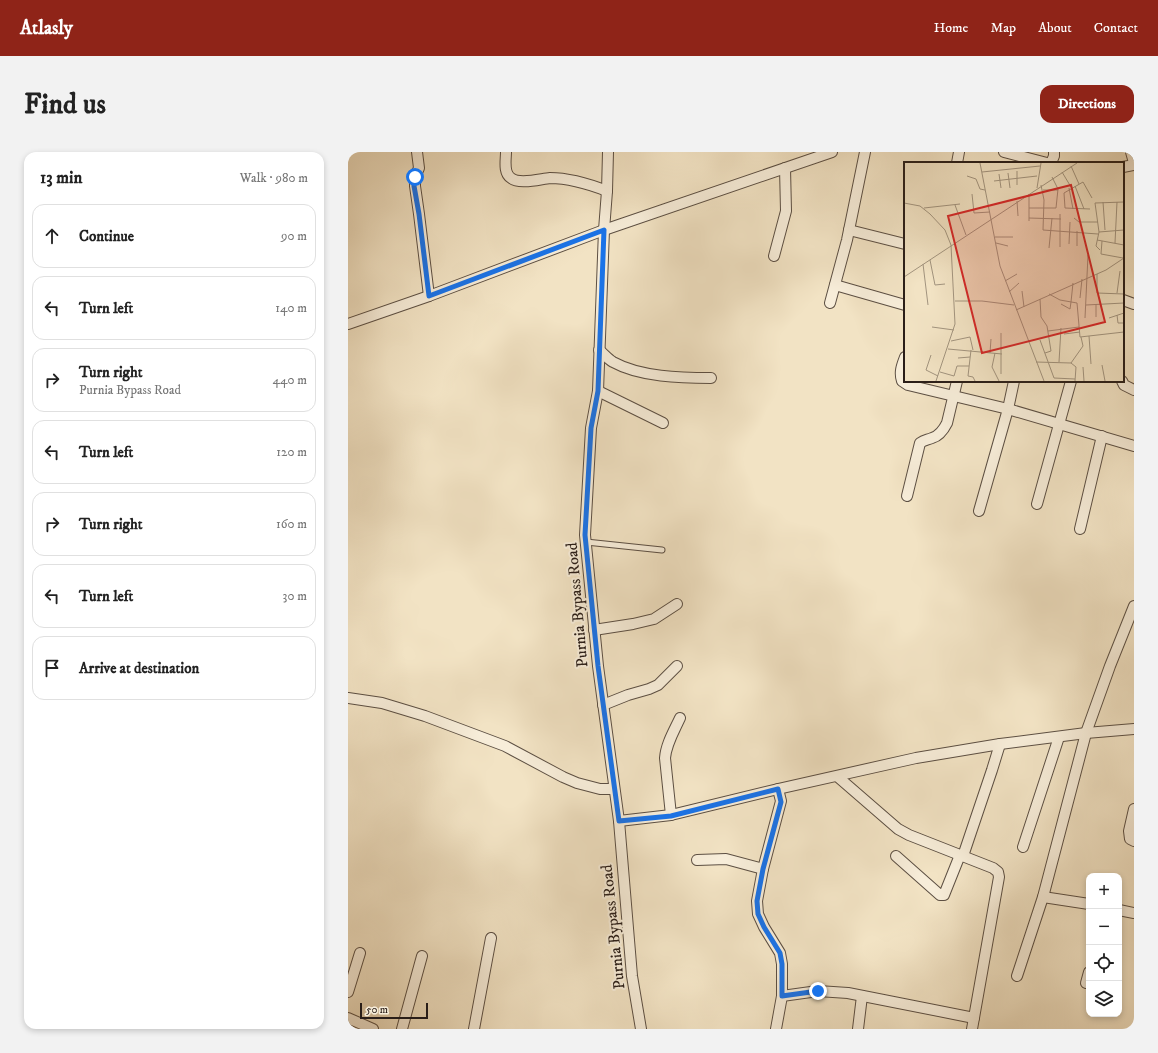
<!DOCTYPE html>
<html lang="en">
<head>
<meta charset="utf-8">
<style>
	:root { --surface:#fff; --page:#f2f2f2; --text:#222; --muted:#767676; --line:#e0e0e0; --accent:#8f2418 }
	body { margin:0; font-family:"IM FELL DW Pica",serif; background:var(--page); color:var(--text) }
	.controls { position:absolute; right:12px; bottom:12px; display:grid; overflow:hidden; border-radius:8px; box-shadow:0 2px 6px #0003 }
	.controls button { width:36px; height:36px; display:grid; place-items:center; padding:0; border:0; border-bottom:1px solid var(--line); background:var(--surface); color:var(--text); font:20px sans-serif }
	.scale { position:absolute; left:12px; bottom:10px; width:68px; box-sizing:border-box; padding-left:4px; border:2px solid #2a1e18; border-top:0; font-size:11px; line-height:14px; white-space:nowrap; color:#2a1e18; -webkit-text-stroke:3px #f7edd9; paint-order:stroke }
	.stop { position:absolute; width:12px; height:12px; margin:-9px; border:3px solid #1a73e8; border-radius:50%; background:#fff }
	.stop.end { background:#1a73e8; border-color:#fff; box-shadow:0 1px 4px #0008 }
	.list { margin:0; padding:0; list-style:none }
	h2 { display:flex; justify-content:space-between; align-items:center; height:52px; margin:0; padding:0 16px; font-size:17px }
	h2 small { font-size:13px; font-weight:400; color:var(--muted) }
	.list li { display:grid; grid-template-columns:26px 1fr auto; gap:12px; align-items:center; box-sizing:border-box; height:64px; margin:0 8px 8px; padding:0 8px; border:1px solid var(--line); border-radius:12px }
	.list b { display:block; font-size:15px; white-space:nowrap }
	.list p { margin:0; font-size:13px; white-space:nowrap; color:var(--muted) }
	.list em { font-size:13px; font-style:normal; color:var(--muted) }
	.icon { flex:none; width:22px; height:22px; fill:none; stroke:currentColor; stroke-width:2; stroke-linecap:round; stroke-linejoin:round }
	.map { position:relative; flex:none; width:786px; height:877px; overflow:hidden; border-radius:12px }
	header { display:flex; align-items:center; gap:24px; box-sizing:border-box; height:56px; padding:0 20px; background:var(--accent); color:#fff }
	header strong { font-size:19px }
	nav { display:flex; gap:22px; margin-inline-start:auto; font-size:14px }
	.intro { display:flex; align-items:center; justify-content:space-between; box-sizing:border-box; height:96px; padding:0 24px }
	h1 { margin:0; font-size:28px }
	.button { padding:10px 18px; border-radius:12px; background:var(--accent); color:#fff; font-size:14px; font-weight:700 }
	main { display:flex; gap:24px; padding:0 24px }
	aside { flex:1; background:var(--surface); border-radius:12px; box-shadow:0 2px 6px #0003 }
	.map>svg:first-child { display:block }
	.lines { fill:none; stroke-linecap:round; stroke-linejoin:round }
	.lane-casing { stroke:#5c4f43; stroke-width:7 }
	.street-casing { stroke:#5c4f43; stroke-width:12 }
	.lane { stroke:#f7edd9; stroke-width:5 }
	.street { stroke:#f7edd9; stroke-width:10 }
	.route { stroke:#1a73e8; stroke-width:5 }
	.labels { text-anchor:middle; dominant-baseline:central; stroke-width:4; stroke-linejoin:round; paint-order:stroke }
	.street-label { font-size:16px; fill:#2a1e18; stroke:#f7edd9 }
	.inset-road { fill:none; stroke:#a2947f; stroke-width:1 }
	.view { fill:#d62828; fill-opacity:0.15; stroke:#d62828; stroke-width:2 }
	.inset-edge { fill:none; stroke:#2a1e18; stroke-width:2 }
</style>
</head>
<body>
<header>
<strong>Atlasly</strong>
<nav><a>Home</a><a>Map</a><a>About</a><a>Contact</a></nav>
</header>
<div class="intro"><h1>Find us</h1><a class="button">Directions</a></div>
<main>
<aside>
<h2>13 min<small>Walk · 980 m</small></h2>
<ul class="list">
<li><svg class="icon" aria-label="ahead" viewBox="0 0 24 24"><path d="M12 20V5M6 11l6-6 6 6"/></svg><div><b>Continue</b></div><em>90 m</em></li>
<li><svg class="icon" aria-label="left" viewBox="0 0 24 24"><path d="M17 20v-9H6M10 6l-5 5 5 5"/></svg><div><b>Turn left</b></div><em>140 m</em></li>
<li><svg class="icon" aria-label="right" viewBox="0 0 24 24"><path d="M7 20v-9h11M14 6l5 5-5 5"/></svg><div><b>Turn right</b><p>Purnia Bypass Road</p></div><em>440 m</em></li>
<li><svg class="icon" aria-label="left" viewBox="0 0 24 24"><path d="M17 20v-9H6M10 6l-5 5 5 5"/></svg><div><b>Turn left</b></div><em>120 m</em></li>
<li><svg class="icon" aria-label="right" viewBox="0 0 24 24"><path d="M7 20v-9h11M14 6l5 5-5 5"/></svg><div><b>Turn right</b></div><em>160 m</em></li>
<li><svg class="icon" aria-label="left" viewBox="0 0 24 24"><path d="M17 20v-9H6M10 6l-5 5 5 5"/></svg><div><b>Turn left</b></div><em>30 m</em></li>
<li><svg class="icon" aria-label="arrive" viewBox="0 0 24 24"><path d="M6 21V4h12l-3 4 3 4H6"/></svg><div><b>Arrive at destination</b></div></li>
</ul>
</aside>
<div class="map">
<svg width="786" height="877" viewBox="0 0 786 877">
	<rect width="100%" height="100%" fill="#f2e3c4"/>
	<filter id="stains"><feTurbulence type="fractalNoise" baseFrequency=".005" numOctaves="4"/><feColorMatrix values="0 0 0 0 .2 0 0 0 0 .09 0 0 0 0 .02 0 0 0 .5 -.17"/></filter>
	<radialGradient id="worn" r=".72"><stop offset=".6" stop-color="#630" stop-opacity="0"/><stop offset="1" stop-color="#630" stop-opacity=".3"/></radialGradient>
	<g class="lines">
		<defs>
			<path id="lane" d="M 238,390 L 314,398"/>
			<g id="street">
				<path d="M 69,0 L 71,16 L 67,25 L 67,34 L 71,62 L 81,144"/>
				<path d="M 158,0 C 158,8 155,21 163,26 C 171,33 192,27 202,26 C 222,26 241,32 259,39"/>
				<path d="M 260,0 L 259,39 L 256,78 L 250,239 L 243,276 L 237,383 L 250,514 L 271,669 L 284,824 L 293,877"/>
				<path d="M 656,0 L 699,11"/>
				<path d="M 783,0 L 786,11"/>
				<path d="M 609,11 L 611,0"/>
				<path d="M 703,11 L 706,4 L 706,0"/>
				<path d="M 775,15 L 786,13"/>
				<path d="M 501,78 L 557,92"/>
				<path d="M 426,104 L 438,59 L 437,16"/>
				<path d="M 487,133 L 557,153"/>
				<path d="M 775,148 L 786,152"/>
				<path d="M 482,151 L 499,88 L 517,0"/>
				<path d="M 0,172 L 81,144 L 256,78 L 484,0"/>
				<path d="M 251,198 C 256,202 260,207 265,210 C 292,225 333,226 363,226"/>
				<path d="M 557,205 C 554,213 551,220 554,229 L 560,233 L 660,257 L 786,294"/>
				<path d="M 774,229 L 776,233 L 786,238"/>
				<path d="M 250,239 L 315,271"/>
				<path d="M 559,344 L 572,291 C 576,288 579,288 584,286 C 591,284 596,277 599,271 L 609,229"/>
				<path d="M 689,352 L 723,229"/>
				<path d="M 631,359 L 660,257 L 666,229"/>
				<path d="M 732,377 L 754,284"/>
				<path d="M 246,478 L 285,472 L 306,467 L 329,452"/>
				<path d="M 0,546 L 34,551 L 77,564 L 157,594 L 215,625 L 229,631 L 252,637 L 266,637"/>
				<path d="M 255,553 L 280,543 L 301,537 L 310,533 L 329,514"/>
				<path d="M 490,625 L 550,677 L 561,683 L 645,716 L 650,720 L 651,725 L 624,877"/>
				<path d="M 786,657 L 781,679 L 782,687 L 786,689"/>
				<path d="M 323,663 L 317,606 C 318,592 326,579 332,566"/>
				<path d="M 271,669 L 323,663 L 430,637 L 568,606 L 652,592 L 738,581 L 786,577"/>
				<path d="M 675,695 L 711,585"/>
				<path d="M 548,704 L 592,743 L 596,743 L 612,703"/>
				<path d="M 615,704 L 644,618 L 652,592"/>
				<path d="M 349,708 L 378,707 L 415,717"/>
				<path d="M 695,745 L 741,752"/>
				<path d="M 771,758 L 786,761"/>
				<path d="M 669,824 L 695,745 L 738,581 L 762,514 L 786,454"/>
				<path d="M 738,831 L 741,820"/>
				<path d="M 0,840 L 12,801"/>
				<path d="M 434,844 L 470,839 L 500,841 L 626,866"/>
				<path d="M 0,866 L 25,877"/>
				<path d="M 54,877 L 74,804"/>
				<path d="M 126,877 L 143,786"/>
				<path d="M 428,877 L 434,844 L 434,812 L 432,801 L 416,775 L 410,762 L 409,749 L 415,717 L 433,649 L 430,637"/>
				<path d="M 510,877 L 514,844"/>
			</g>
		</defs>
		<use href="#lane" class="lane-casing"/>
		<use href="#street" class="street-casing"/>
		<use href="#lane" class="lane"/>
		<use href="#street" class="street"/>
	</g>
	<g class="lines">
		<path class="route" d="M 67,25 L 66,34 L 71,62 L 81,144 L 256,78 L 250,239 L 243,276 L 237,383 L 250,514 L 271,669 L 323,664 L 430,637 L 433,650 L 415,717 L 409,749 L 410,762 L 416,775 L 432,801 L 434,812 L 434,844 L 470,839"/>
	</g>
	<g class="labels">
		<g class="street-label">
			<text transform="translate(229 453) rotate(-95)">Purnia Bypass Road</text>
			<text transform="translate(265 775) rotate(-96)">Purnia Bypass Road</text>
		</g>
	</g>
	<g transform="translate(556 10)">
		<rect width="220" height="220" fill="#f2e3c4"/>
		<path class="inset-road" d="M 76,1 L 96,104 L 140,219M 167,4 L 175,22M 113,9 L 113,23M 78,10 L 136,4M 158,10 L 167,25M 104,11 L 106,26M 95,12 L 97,26M 63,14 L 72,17 L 76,27 L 81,28M 90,19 L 133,14M 137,23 L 140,38 L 139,68 L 194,72M 171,24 L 180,47M 133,26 L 137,1M 165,26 L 169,47M 139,28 L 154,28M 68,32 L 70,51 L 86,50M 125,32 L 125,59M 113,39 L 114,54M 199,40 L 201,68M 0,41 L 16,44 L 26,52 L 41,68 L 47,83 L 51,162 L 32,219M 51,43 L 62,73M 20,46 L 56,42M 125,46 L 152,46 L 154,27 L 148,15M 186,47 L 161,46 L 160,31 L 179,20 L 188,36M 156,52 L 156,85M 125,56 L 157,57M 170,56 L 175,60 L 194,60M 173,69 L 173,84M 195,70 L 191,41 L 220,40M 91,75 L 109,75M 193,78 L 220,83M 198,79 L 197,92 L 219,96M 92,81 L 104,84M 211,81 L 213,40M 165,82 L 166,60M 145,86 L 148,56M 196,88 L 192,84 L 195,70 L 220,68M 26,98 L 31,123 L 41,122M 19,102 L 24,143M 193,112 L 193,131 L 220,132M 0,115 L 173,1M 101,119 L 113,112M 118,129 L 120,145M 105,130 L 115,121M 213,131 L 216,109M 145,132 L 156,138 L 173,141 L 176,175 L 220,170M 176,136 L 178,117M 136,137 L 137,155 L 143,164 L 147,189 L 141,191M 51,139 L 78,139 L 110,143M 167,140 L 169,121M 157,142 L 166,147 L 167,140M 192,142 L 192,155M 182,143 L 220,141M 112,148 L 202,108 L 220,96M 213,153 L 214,161 L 220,161M 181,156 L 184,93M 205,156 L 220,151M 28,165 L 50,168M 144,169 L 175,165M 97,171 L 97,212M 160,172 L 176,170M 185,174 L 187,202M 136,178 L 150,216 L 171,217M 47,179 L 66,175 L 69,188M 44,187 L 98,192M 67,188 L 64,214 L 69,215 L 71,219M 86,191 L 87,177M 91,191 L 88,205 L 95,219M 27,193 L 22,208 L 34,214M 54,196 L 66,195M 132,200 L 167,201 L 172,205 L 171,219M 155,200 L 157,166M 167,201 L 179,184 L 177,175M 198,203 L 201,219M 179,205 L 180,219M 36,210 L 50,214 L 53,204 L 65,204"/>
		<path class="view" d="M 167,23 L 201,160 L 78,191 L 44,54 Z"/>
		<rect width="220" height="220" class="inset-edge"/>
	</g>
	<rect width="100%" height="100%" filter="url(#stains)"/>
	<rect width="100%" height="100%" fill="url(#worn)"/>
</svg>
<div class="controls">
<button>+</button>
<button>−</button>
<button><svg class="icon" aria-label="locate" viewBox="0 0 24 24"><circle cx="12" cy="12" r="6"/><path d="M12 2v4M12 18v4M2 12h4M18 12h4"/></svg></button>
<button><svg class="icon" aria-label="layers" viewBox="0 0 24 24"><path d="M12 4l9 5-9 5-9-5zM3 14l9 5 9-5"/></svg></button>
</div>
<div class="scale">50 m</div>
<div class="stop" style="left:67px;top:25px"></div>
<div class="stop end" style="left:470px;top:839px"></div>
</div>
</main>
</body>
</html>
